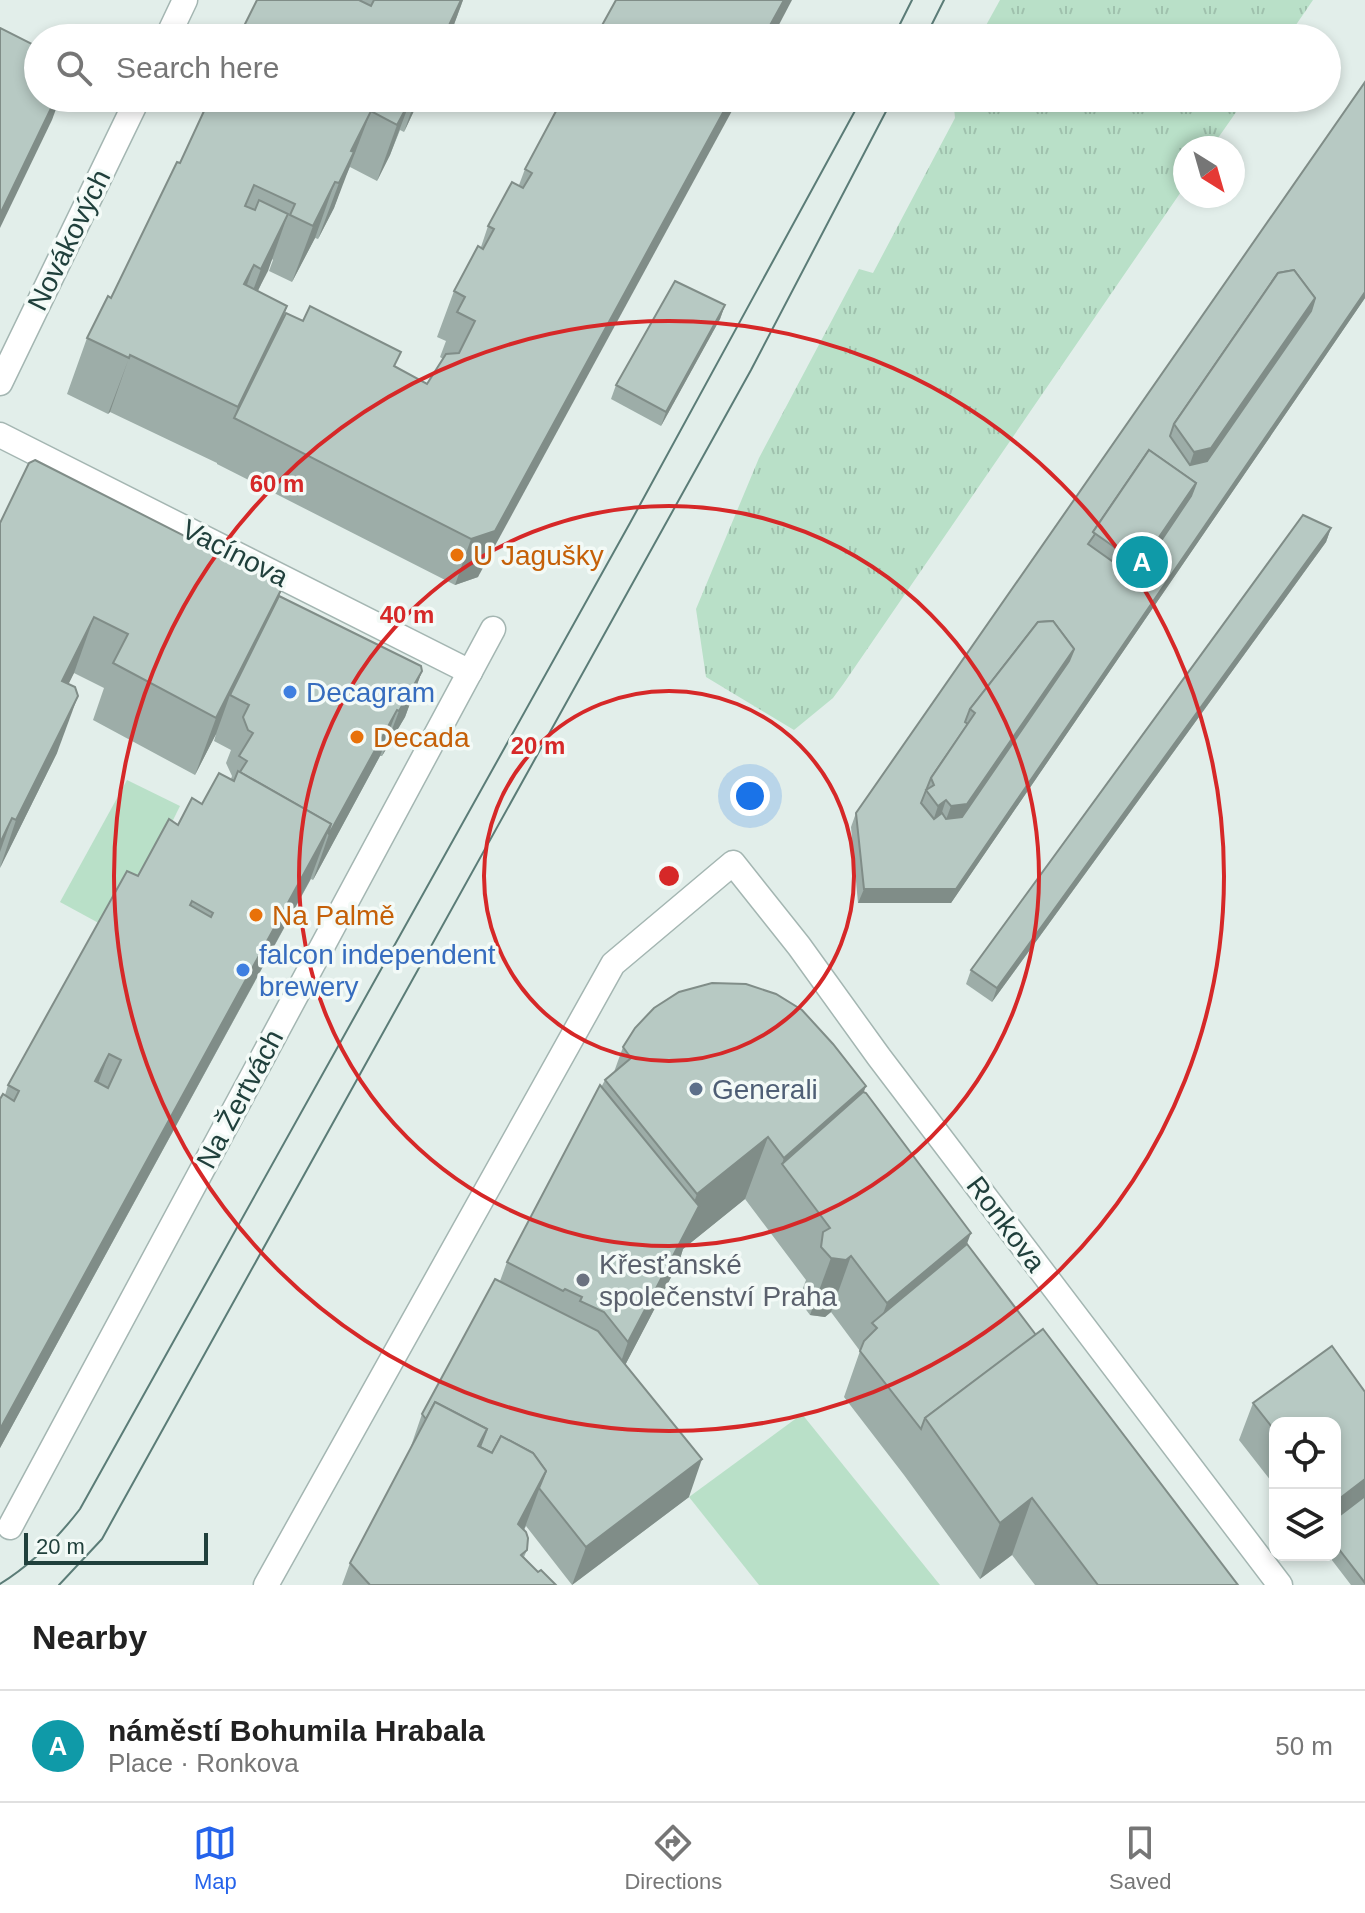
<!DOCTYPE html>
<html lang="en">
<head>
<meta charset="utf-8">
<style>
	:root { --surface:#fff; --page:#f6f6f6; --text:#222; --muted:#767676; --line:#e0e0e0; --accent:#2563eb }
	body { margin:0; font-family:Arial,sans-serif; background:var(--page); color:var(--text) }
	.controls { position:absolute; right:24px; bottom:24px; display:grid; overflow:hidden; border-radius:16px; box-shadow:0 4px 12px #0003 }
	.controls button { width:72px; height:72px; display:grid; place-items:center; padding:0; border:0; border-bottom:2px solid var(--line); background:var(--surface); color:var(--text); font:40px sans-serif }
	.compass { position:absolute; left:1173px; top:136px; width:72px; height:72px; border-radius:50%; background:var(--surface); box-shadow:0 4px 12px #0003; rotate:143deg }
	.scale { position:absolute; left:24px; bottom:20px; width:184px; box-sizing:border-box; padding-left:8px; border:4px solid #20403c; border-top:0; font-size:22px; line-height:28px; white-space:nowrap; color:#20403c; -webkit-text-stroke:6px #f3faf7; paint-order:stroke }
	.you { position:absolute; left:750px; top:796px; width:28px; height:28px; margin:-20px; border:6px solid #fff; border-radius:50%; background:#1a73e8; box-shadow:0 0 0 12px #1a73e833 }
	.badge { display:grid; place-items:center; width:52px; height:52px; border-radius:50%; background:var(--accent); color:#fff; font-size:26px; font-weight:700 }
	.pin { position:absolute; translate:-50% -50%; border:4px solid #fff; box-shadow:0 2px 8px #0006 }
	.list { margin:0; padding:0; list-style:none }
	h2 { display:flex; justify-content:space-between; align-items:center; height:104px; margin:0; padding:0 32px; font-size:34px }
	h2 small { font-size:26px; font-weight:400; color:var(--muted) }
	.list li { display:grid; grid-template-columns:52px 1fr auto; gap:24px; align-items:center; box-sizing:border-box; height:112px; padding:0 32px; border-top:2px solid var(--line) }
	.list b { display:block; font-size:30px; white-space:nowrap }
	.list p { margin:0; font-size:26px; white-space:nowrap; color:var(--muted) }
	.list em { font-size:26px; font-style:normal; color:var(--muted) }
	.icon { flex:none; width:44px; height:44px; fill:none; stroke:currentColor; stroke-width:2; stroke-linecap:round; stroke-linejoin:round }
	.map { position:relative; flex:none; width:1365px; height:1585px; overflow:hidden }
	.search { position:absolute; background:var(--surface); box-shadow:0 4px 12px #0003; left:24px; right:24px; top:24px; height:88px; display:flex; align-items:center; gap:20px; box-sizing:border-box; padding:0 28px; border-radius:44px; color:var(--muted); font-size:30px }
	.sheet { height:216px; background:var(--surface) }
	nav { display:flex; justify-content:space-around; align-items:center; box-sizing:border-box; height:112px; border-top:2px solid var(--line); background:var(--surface); font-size:22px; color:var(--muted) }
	nav a { display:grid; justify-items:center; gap:4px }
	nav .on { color:var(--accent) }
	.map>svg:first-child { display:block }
	.grass { fill:url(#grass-tufts) }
	.garden { fill:#b9e0c8 }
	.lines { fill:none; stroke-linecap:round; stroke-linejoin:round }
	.street-casing { stroke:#a4b6b2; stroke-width:27 }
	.street { stroke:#fff; stroke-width:24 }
	.tram { stroke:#5b7c77; stroke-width:2 }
	.wall { fill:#9dada8 }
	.shaded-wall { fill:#808d88 }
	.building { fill:#b7c9c3; stroke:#808d88; stroke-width:2; fill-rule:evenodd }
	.ring { fill:none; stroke:#d62828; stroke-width:4 }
	.food-dot { fill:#e8710a; stroke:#f3faf7; stroke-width:3 }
	.shop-dot { fill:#3f7fe0; stroke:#f3faf7; stroke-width:3 }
	.service-dot { fill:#5c6f8a; stroke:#f3faf7; stroke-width:3 }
	.worship-dot { fill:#6b7280; stroke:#f3faf7; stroke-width:3 }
	.labels { text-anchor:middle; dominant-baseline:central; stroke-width:7; stroke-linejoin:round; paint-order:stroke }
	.street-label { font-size:28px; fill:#20403c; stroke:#f3faf7 }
	.food-label { font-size:28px; fill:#c56008; stroke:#f3faf7; text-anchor:start }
	.shop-label { font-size:28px; fill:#366cbe; stroke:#f3faf7; text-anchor:start }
	.service-label { font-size:28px; fill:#4e5e75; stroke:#f3faf7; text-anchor:start }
	.worship-label { font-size:28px; fill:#5b616d; stroke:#f3faf7; text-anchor:start }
	.centre { fill:#d62828; stroke:#f3faf7; stroke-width:4 }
	.ring-label { font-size:24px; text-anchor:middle; font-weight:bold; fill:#d62828; stroke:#f3faf7; stroke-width:7; stroke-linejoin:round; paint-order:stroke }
</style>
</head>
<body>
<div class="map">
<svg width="1365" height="1585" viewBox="0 0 1365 1585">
	<defs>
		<pattern id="grass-tufts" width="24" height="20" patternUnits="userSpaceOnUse" patternTransform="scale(2)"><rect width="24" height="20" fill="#b9e0c8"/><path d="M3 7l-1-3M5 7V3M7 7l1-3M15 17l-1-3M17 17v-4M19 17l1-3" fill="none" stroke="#9fc1ad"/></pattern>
	</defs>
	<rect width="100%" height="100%" fill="#e2eeea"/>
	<g class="grass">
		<path d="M 1000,0 L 1313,0 L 1287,38 L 979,38 Z"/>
		<path d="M 953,98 L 1246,98 L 1211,148 L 1185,148 L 1185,186 L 844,683 L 833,698 L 794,730 L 706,677 L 696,609 L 759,458 L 859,269 L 873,273 L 955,118 Z"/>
	</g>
	<g class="garden">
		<path d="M 127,780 L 180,806 L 117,933 L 60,902 Z"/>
		<path d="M 802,1414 L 940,1585 L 759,1585 L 689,1497 Z"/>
	</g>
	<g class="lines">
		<defs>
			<g id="street">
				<path d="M 167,38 L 185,0"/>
				<path d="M 0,383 L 138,98"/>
				<path d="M 0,435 L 470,672"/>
				<path d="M 10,1527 L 493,629"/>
				<path d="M 266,1585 L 613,964 L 733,863 L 799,946 L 879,1057 L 1280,1585"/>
			</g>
		</defs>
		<use href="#street" class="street-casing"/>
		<use href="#street" class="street"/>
		<g class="tram">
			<path d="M 893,38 L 912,0"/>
			<path d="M 925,38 L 944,0"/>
			<path d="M 0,1584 C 32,1564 57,1539 80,1509 L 630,523 L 862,98"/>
			<path d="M 59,1585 L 102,1539 L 118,1510 L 751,370 L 893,98"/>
		</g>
	</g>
	<g class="wall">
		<path d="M 257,0 L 463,0 L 449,38 L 238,38 Z"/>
		<path d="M 1365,82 L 1365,298 L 951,903 L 858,903 L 851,827 L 856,813 Z"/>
		<path d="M 210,98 L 420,98 L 404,132 L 400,130 L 390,155 L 377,181 L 350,167 L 344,179 L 334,208 L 318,239 L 315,238 L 292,282 L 269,271 L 273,260 L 272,259 L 258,291 L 287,306 L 283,319 L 396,367 L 427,384 L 443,359 L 440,357 L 446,341 L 437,337 L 454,291 L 481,247 L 488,226 L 519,185 L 525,169 L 563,98 L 478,577 L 455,585 L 217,464 L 217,463 L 110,412 L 108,414 L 67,394 L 87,338 L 111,298 L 180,163 Z"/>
		<path d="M 725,305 L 720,319 L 661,426 L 611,399 L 616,385 Z"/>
		<path d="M 0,523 L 279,597 L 422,671 L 405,717 L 382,756 L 380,756 L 313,880 L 311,879 L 0,1448 L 0,1099 L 5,1095 L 8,1085 L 138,876 L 178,825 L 231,779 L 232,776 L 226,763 L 231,750 L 214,741 L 216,734 L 195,775 L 93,720 L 104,688 L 74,673 L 68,684 L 57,753 L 0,868 Z"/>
		<path d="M 1331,528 L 1326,542 L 992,1002 L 966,984 L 971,970 Z"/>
		<path d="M 623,1047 L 866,1086 L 863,1092 L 967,1244 L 1036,1335 L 1238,1585 L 1035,1585 L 1012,1555 L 980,1579 L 904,1475 L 844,1397 L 860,1351 L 831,1312 L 825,1317 L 810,1315 L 801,1303 L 803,1288 L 806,1280 L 745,1199 L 683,1249 L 679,1262 L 625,1365 L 689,1497 L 572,1585 L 526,1526 L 524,1530 L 527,1550 L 524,1557 L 538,1572 L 556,1585 L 342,1585 L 350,1563 L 409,1452 L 422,1414 L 500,1281 L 507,1262 L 605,1080 L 614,1072 Z"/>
		<path d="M 1365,1392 L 1365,1585 L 1351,1585 L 1328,1555 L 1335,1555 L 1335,1423 L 1275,1423 L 1275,1486 L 1239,1440 L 1253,1403 Z"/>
	</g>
	<g class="shaded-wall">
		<path d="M 461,0 L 463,0 L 449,38 L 443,38 Z"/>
		<path d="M 784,0 L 792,0 L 772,38 L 763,38 Z"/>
		<path d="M 56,98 L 60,98 L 52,120 L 0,228 L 0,214 Z"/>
		<path d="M 416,98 L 420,98 L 404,132 Z"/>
		<path d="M 731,98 L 739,98 L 478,577 L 455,585 L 471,539 Z"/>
		<path d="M 411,99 L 390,155 L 377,181 L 397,125 Z"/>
		<path d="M 371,111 L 334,208 L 318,239 L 351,151 Z"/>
		<path d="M 335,182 L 315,238 L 292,282 L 313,226 Z"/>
		<path d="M 288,214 L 268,271 L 240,325 L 261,269 Z"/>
		<path d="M 254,265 L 234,321 L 244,284 Z"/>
		<path d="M 1365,292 L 1365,298 L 951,903 L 858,903 L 864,889 L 956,889 Z"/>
		<path d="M 1315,298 L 1305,325 L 1202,475 L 1185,479 L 1194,452 Z"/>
		<path d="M 725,305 L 720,319 L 661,426 L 666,412 Z"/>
		<path d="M 287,306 L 267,363 L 234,418 L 238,407 Z"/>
		<path d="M 130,355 L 110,412 L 108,414 L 129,358 Z"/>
		<path d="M 1196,483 L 1186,510 L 1131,592 L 1140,565 Z"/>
		<path d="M 1331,528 L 1326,542 L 992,1002 L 997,988 Z"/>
		<path d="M 283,586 L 262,642 L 230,695 L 216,734 L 195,775 L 216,718 Z"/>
		<path d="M 94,617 L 74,673 L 42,738 L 62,681 Z"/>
		<path d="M 1074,649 L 1064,675 L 957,831 L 941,833 L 951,806 Z"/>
		<path d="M 422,671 L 405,717 L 382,756 L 399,711 Z"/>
		<path d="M 78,696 L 57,753 L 0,868 L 16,820 Z"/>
		<path d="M 397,710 L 380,756 L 313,880 L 329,834 Z"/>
		<path d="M 946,800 L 937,827 L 929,833 L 938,806 Z"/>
		<path d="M 12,818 L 0,852 L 0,843 Z"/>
		<path d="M 331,824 L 310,880 L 0,1448 L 0,1429 Z"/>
		<path d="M 109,1054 L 88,1110 L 95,1081 Z"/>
		<path d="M 866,1086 L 843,1149 L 782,1164 L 784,1158 Z"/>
		<path d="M 768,1137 L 745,1199 L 683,1249 L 679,1262 L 608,1398 L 628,1342 L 678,1246 L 697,1194 Z"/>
		<path d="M 971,1233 L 950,1289 L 866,1359 L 887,1303 Z"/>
		<path d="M 851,1256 L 831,1312 L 825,1317 L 810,1315 L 831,1258 Z"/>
		<path d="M 702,1459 L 689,1497 L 572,1585 L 586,1547 Z"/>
		<path d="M 546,1471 L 525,1527 L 498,1580 L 518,1524 Z"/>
		<path d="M 1365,1479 L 1365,1506 L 1335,1529 L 1335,1502 Z"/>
		<path d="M 1032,1498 L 1012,1555 L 980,1579 L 1000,1523 Z"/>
	</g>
	<g class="building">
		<path d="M 257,0 L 359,0 L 371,6 L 374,0 L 461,0 L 443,38 L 238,38 Z"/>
		<path d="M 616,0 L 784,0 L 763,38 L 595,38 Z"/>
		<path d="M 0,28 L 38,47 L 38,98 L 56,98 L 0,214 Z"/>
		<path d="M 1365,82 L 1365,292 L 956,889 L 864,889 L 856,813 ZM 1294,270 L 1315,298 L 1311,311 L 1207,461 L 1190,465 L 1170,436 L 1174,424 L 1278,273 ZM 1149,450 L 1196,483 L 1191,496 L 1136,578 L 1088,544 L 1095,534 L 1093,532 ZM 1053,621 L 1074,649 L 1069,661 L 962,817 L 946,819 L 942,813 L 934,819 L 921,803 L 931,778 L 968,724 L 965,722 L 970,709 L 1038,622 Z"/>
		<path d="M 210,98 L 411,99 L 397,125 L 371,111 L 351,151 L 354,152 L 339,183 L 335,182 L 313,226 L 290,215 L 295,204 L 254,185 L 245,206 L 255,210 L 259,200 L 288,214 L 261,269 L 254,265 L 244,284 L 287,306 L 238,407 L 130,355 L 129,358 L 87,338 L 108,296 L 111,298 L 177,162 L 180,163 Z"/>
		<path d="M 563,98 L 731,98 L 495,531 L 471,539 L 234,418 L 286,313 L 303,321 L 310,306 L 401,352 L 394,366 L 427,384 L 446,354 L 459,353 L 475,321 L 457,312 L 465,297 L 454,291 L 478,246 L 483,249 L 494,229 L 488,226 L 512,182 L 523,188 L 532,173 L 525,169 Z"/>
		<path d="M 1294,270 L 1315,298 L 1211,448 L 1194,452 L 1174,424 L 1278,273 Z"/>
		<path d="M 675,281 L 725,305 L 666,412 L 616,385 Z"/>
		<path d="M 1149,450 L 1196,483 L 1140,565 L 1093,532 Z"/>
		<path d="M 35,460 L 283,586 L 216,718 L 113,663 L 128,634 L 94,617 L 62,681 L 75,687 L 78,696 L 16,820 L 12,818 L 0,843 L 0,523 L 29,463 Z"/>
		<path d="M 1303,515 L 1331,528 L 997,988 L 971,970 Z"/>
		<path d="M 279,596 L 421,666 L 422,671 L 399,711 L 397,710 L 329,834 L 328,833 L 331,824 L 240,772 L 247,761 L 239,756 L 253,733 L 248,730 L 243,717 L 249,705 L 230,695 Z"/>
		<path d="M 1053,621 L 1074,649 L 967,804 L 951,806 L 946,800 L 938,806 L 926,790 L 934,785 L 931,778 L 975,713 L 970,709 L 1038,622 Z"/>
		<path d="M 238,771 L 331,824 L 0,1429 L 0,1099 L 3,1094 L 14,1101 L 19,1091 L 8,1085 L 127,871 L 138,876 L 169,819 L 178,825 L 192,798 L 202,804 L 219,773 L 234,781 ZM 192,901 L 213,913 L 211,917 L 190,905 ZM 109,1054 L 121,1060 L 108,1088 L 95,1081 Z"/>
		<path d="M 712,983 L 746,984 L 776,994 L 802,1010 L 833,1044 L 866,1086 L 784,1158 L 768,1137 L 697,1194 L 605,1080 L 631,1058 L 623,1047 L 635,1028 L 654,1008 L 679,992 Z"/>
		<path d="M 600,1085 L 699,1206 L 628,1342 L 604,1312 L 580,1301 L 582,1297 L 565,1289 L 563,1291 L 507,1262 Z"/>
		<path d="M 863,1092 L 866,1093 L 971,1233 L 887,1303 L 851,1256 L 846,1260 L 831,1258 L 821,1247 L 823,1232 L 830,1228 L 782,1164 Z"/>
		<path d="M 967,1244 L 1036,1335 L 925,1418 L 921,1429 L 860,1351 L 864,1341 L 877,1328 L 872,1323 Z"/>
		<path d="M 495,1279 L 598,1331 L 702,1459 L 586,1547 L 539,1488 L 546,1471 L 533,1453 L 501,1436 L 492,1453 L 480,1447 L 487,1429 L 435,1402 L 426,1419 L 422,1414 Z"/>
		<path d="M 1043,1329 L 1238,1585 L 1098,1585 L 1032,1498 L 1000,1523 L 925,1418 Z"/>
		<path d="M 1332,1346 L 1365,1392 L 1365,1479 L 1335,1502 L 1335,1423 L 1275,1423 L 1275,1431 L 1253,1403 Z"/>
		<path d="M 435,1402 L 487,1429 L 478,1446 L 492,1453 L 501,1436 L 533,1453 L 546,1471 L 518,1524 L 526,1532 L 528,1538 L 527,1550 L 521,1555 L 538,1572 L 541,1570 L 556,1585 L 370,1585 L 350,1563 Z"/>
		<path d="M 1365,1496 L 1365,1583 L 1335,1544 L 1335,1519 Z"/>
	</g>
	<g class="ring">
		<circle cx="669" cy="876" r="185"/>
		<circle cx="669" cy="876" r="370"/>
		<circle cx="669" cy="876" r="555"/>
	</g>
	<g class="food-dot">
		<circle cx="457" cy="555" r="8"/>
		<circle cx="357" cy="737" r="8"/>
		<circle cx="256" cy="915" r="8"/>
	</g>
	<g class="shop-dot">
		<circle cx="290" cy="692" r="8"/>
		<circle cx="243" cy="970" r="8"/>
	</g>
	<circle class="service-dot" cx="696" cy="1089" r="8"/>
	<circle class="worship-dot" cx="583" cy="1280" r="8"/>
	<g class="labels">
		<g class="street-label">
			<text transform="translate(69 240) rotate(-64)">Novákových</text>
			<text transform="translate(235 553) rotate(27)">Vacínova</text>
			<text transform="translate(240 1099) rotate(-62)">Na Žertvách</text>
			<text transform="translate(1006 1224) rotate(53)">Ronkova</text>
		</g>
		<g class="food-label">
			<text x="473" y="555">U Jagušky</text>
			<text x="373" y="737">Decada</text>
			<text x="272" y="915">Na Palmě</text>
		</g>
		<g class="shop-label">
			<text x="306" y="692">Decagram</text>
			<text x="259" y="954">falcon independent<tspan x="259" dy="32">brewery</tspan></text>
		</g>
		<g class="service-label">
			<text x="712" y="1089">Generali</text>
		</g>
		<g class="worship-label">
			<text x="599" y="1264">Křesťanské<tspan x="599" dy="32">společenství Praha</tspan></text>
		</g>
	</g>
	<circle cx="669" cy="876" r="12" class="centre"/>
	<g class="ring-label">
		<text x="277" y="492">60 m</text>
		<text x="407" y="623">40 m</text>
		<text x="538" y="754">20 m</text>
	</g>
</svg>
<div class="controls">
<button><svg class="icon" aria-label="locate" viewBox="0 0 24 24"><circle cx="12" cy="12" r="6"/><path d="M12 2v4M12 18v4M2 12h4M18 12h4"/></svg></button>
<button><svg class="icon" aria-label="layers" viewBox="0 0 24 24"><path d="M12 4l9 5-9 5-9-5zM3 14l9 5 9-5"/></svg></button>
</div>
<svg class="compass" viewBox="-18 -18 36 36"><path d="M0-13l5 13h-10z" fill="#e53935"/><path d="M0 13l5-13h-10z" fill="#767676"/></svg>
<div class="scale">20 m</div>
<div class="you"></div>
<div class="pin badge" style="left:1142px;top:562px;background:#0f9aa8">A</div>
<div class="search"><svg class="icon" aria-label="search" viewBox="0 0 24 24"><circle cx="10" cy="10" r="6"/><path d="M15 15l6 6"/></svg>Search here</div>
</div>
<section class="sheet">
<h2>Nearby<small></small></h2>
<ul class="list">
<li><span class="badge" style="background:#0f9aa8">A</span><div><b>náměstí Bohumila Hrabala</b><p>Place · Ronkova</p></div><em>50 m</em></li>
</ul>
</section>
<nav>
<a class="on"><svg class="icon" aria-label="map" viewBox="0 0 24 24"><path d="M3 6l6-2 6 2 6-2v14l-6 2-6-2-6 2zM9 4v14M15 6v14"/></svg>Map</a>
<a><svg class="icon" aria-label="directions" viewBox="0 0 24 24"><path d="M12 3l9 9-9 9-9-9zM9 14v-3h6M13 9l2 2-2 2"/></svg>Directions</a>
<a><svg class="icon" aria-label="saved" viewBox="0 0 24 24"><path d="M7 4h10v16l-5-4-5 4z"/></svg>Saved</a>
</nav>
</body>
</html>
